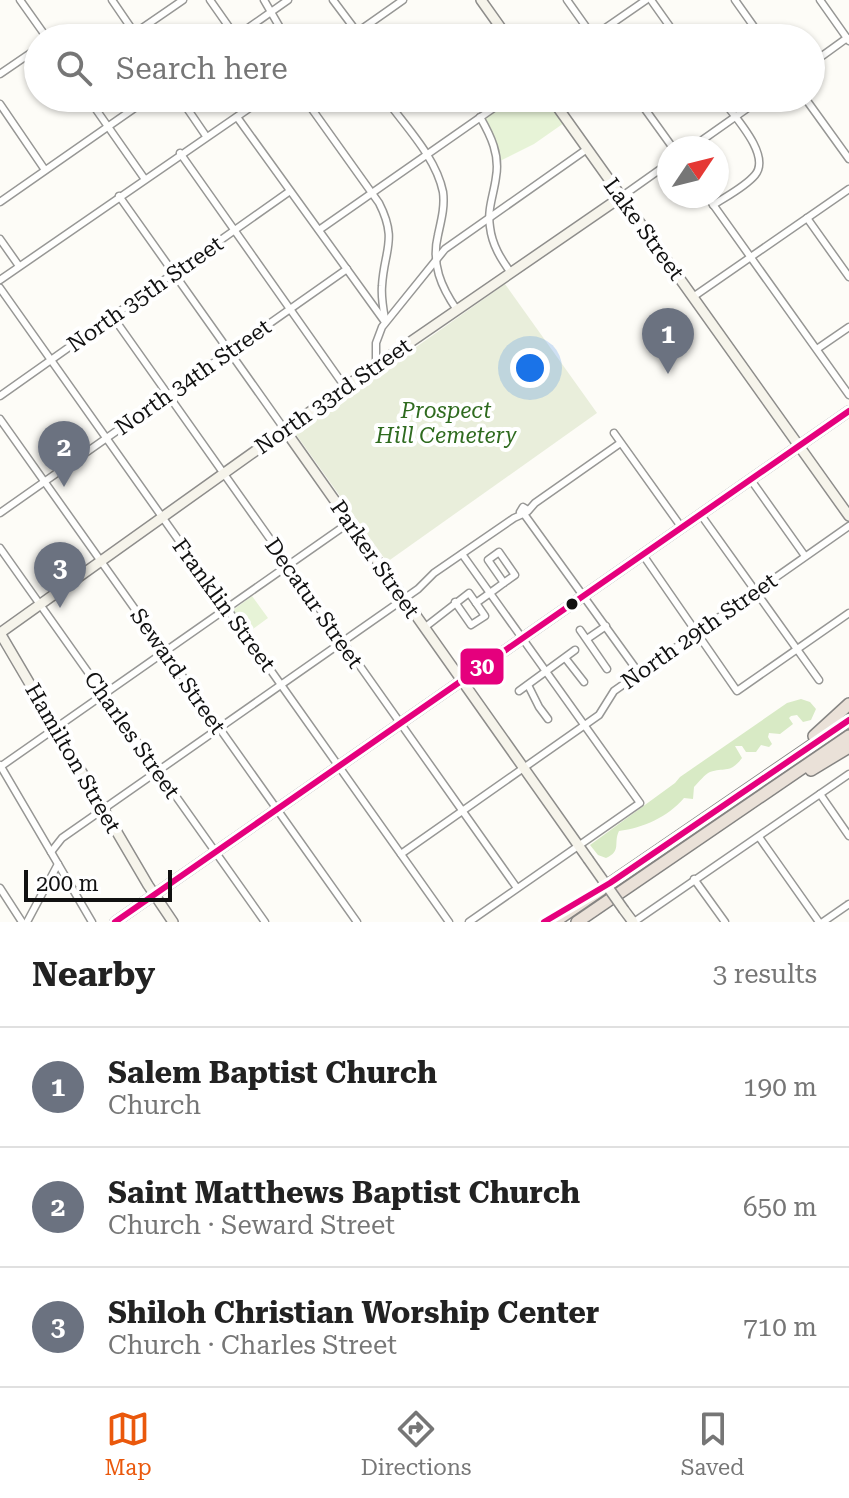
<!DOCTYPE html>
<html lang="en">
<head>
<meta charset="utf-8">
<style>
	:root { --surface:#fff; --page:#f2f2f2; --text:#222; --muted:#767676; --line:#e0e0e0; --accent:#ea580c }
	body { margin:0; font-family:"Roboto Serif",serif; background:var(--page); color:var(--text) }
	.compass { position:absolute; left:657px; top:136px; width:72px; height:72px; border-radius:50%; background:var(--surface); box-shadow:0 2px 6px #0004; rotate:55deg }
	.scale { position:absolute; left:24px; bottom:20px; width:148px; box-sizing:border-box; padding-left:8px; border:4px solid #111; border-top:0; font-size:22px; line-height:28px; white-space:nowrap; color:#111; -webkit-text-stroke:6px #fff; paint-order:stroke }
	.you { position:absolute; left:530px; top:368px; width:28px; height:28px; margin:-20px; border:6px solid #fff; border-radius:50%; background:#1a73e8; box-shadow:0 0 0 12px #1a73e833 }
	.badge { display:grid; place-items:center; width:52px; height:52px; border-radius:50%; background:var(--accent); color:#fff; font-size:26px; font-weight:700 }
	.pin { position:absolute; translate:-50% -66px; filter:drop-shadow(0 2px 4px #0008) }
	.pin::after { content:''; position:absolute; top:42px; width:28px; height:24px; background:inherit; clip-path:polygon(0 0,100% 0,50% 100%) }
	.list { margin:0; padding:0; list-style:none }
	h2 { display:flex; justify-content:space-between; align-items:center; height:104px; margin:0; padding:0 32px; font-size:34px }
	h2 small { font-size:26px; font-weight:400; color:var(--muted) }
	.list li { display:grid; grid-template-columns:52px 1fr auto; gap:24px; align-items:center; box-sizing:border-box; height:120px; padding:0 32px; border-top:2px solid var(--line) }
	.list b { display:block; font-size:30px; white-space:nowrap }
	.list p { margin:0; font-size:26px; white-space:nowrap; color:var(--muted) }
	.list em { font-size:26px; font-style:normal; color:var(--muted) }
	.icon { flex:none; width:44px; height:44px; fill:none; stroke:currentColor; stroke-width:2; stroke-linecap:round; stroke-linejoin:round }
	.map { position:relative; flex:none; width:849px; height:922px; overflow:hidden }
	.search { position:absolute; background:var(--surface); box-shadow:0 2px 6px #0004; left:24px; right:24px; top:24px; height:88px; display:flex; align-items:center; gap:20px; box-sizing:border-box; padding:0 28px; border-radius:44px; color:var(--muted); font-size:30px }
	.sheet { height:464px; background:var(--surface) }
	nav { display:flex; justify-content:space-around; align-items:center; box-sizing:border-box; height:112px; border-top:2px solid var(--line); background:var(--surface); font-size:22px; color:var(--muted) }
	nav a { display:grid; justify-items:center; gap:4px }
	nav .on { color:var(--accent) }
	.map>svg:first-child { display:block }
	.green { fill:#e7f3d7 }
	.forest { fill:#d8eac5 }
	.cemetery { fill:#e9eedb }
	.lines { fill:none; stroke-linecap:round; stroke-linejoin:round }
	.street-casing { stroke:#979795; stroke-width:9 }
	.secondary-casing { stroke:#8e8d8b; stroke-width:12 }
	.highway-casing { stroke:#858482; stroke-width:14 }
	.street { stroke:#fffffe; stroke-width:6 }
	.secondary { stroke:#f6f4eb; stroke-width:9 }
	.highway { stroke:#eae1d8; stroke-width:11 }
	.secondary-bridge-casing { stroke:#8e8d8b; stroke-width:12; stroke-linecap:butt }
	.secondary-bridge { stroke:#f6f4eb; stroke-width:9 }
	.bus-1-casing { stroke:#fff; stroke-width:12 }
	.bus-1 { stroke:#e5007d; stroke-width:6 }
	.bus-dot { fill:#111; stroke:#fff; stroke-width:3 }
	.labels { text-anchor:middle; dominant-baseline:central; stroke-width:8; stroke-linejoin:round; paint-order:stroke }
	.street-label { font-size:22px; fill:#111; stroke:#fff }
	.park-label { font-size:22px; font-style:italic; fill:#2f6b1f; stroke:#fff }
	.line-badge { stroke:#fff; stroke-width:3 }
	.badge-label { font-size:22px; text-anchor:middle; font-weight:bold; fill:#fff }
</style>
</head>
<body>
<div class="map">
<svg width="849" height="922" viewBox="0 0 849 922">
	<rect width="100%" height="100%" fill="#fdfcf7"/>
	<g class="green">
		<path d="M 512,98 L 546,98 L 564,123 L 534,144 L 500,161 L 497,143 L 484,118 Z"/>
		<path d="M 252,596 L 268,618 L 249,632 L 233,610 Z"/>
	</g>
	<path class="forest" d="M 801,699 L 810,702 L 816,709 L 811,720 L 803,722 L 797,715 L 791,716 L 789,718 L 793,724 L 780,734 L 769,733 L 768,737 L 772,744 L 769,747 L 761,745 L 756,752 L 746,752 L 742,746 L 735,746 L 742,758 C 730,774 725,767 710,772 C 705,774 699,782 694,787 L 693,799 L 684,798 C 668,817 643,828 619,831 C 613,843 622,851 606,858 L 598,855 L 590,845 L 675,783 L 680,777 L 787,703 Z"/>
	<path class="cemetery" d="M 505,284 L 597,413 L 387,562 L 295,433 Z"/>
	<g class="lines">
		<defs>
			<g id="street">
				<path d="M 20,0 L 47,38"/>
				<path d="M 112,0 L 138,38"/>
				<path d="M 210,0 L 236,37"/>
				<path d="M 264,0 L 286,38"/>
				<path d="M 333,0 L 357,32"/>
				<path d="M 567,0 L 594,38"/>
				<path d="M 651,0 L 678,38"/>
				<path d="M 735,0 L 762,38"/>
				<path d="M 820,0 L 849,41"/>
				<path d="M 135,33 L 183,0"/>
				<path d="M 234,38 L 288,0"/>
				<path d="M 349,38 L 403,0"/>
				<path d="M 591,38 L 646,0"/>
				<path d="M 811,64 L 847,38"/>
				<path d="M 0,74 L 38,48"/>
				<path d="M 88,98 L 144,178"/>
				<path d="M 180,98 L 206,136"/>
				<path d="M 304,98 L 379,203 C 398,240 384,250 382,286 C 381,297 383,308 385,319"/>
				<path d="M 385,98 C 405,126 436,157 443,192 C 445,207 441,221 438,235 C 431,264 441,287 457,310"/>
				<path d="M 637,98 L 673,148"/>
				<path d="M 805,98 L 849,159"/>
				<path d="M 0,104 L 45,170"/>
				<path d="M 237,117 L 385,322"/>
				<path d="M 480,117 C 491,136 500,155 496,177 C 494,194 487,209 490,227 C 492,245 501,259 511,273"/>
				<path d="M 691,148 L 762,98"/>
				<path d="M 180,153 L 345,387"/>
				<path d="M 119,196 L 285,430"/>
				<path d="M 707,196 L 849,395"/>
				<path d="M 621,197 L 669,163"/>
				<path d="M 0,202 L 149,98"/>
				<path d="M 713,205 C 727,196 745,187 755,175 C 772,155 733,115 721,98"/>
				<path d="M 807,218 L 849,277"/>
				<path d="M 319,230 L 508,98"/>
				<path d="M 0,239 L 19,266"/>
				<path d="M 0,280 L 264,98"/>
				<path d="M 0,288 L 449,922"/>
				<path d="M 693,297 L 849,189"/>
				<path d="M 113,317 L 517,888"/>
				<path d="M 817,349 L 849,327"/>
				<path d="M 376,366 L 376,343 L 382,327 L 445,249 L 587,149"/>
				<path d="M 0,396 L 290,191"/>
				<path d="M 0,419 L 357,922"/>
				<path d="M 614,433 L 682,528"/>
				<path d="M 751,480 L 805,556"/>
				<path d="M 523,507 L 528,510 L 525,514 L 520,512 Z"/>
				<path d="M 528,511 L 535,503 L 619,444"/>
				<path d="M 0,513 L 347,269"/>
				<path d="M 524,514 L 639,673"/>
				<path d="M 701,515 L 819,680"/>
				<path d="M 0,548 L 265,922"/>
				<path d="M 462,554 L 640,803 L 469,922"/>
				<path d="M 643,555 L 737,691 L 849,613"/>
				<path d="M 455,602 L 471,625 L 485,616 L 476,603"/>
				<path d="M 424,628 L 469,593 L 476,603 C 489,594 502,584 515,575 L 499,552 L 488,560 L 504,583"/>
				<path d="M 580,630 L 607,669"/>
				<path d="M 587,639 L 606,626"/>
				<path d="M 566,659 L 584,682"/>
				<path d="M 528,685 L 539,707 L 548,719"/>
				<path d="M 519,691 L 575,650"/>
				<path d="M 0,765 L 92,922"/>
				<path d="M 0,767 L 350,522"/>
				<path d="M 820,794 L 849,836"/>
				<path d="M 759,837 L 819,922"/>
				<path d="M 51,852 L 62,838 L 418,589 L 434,573 L 514,518 L 523,514"/>
				<path d="M 401,854 L 599,715 L 614,691 L 849,526"/>
				<path d="M 694,879 L 725,922"/>
				<path d="M 0,888 L 22,922"/>
				<path d="M 27,922 L 58,864"/>
				<path d="M 634,922 L 849,774"/>
				<path d="M 823,922 L 849,904"/>
			</g>
			<g id="secondary">
				<path d="M 481,0 L 508,38"/>
				<path d="M 551,98 L 849,516"/>
				<path d="M 285,430 L 588,859"/>
				<path d="M 0,633 L 345,387 L 621,197"/>
				<path d="M 0,633 L 148,885 L 173,922"/>
				<path d="M 624,910 L 633,922"/>
				<path d="M 115,922 L 849,411"/>
			</g>
			<g id="highway">
				<path d="M 814,736 L 849,704"/>
				<path d="M 811,770 L 849,747"/>
				<path d="M 554,922 L 849,720"/>
				<path d="M 577,922 L 849,736"/>
			</g>
		</defs>
		<use href="#street" class="street-casing"/>
		<use href="#secondary" class="secondary-casing"/>
		<use href="#highway" class="highway-casing"/>
		<use href="#street" class="street"/>
		<use href="#secondary" class="secondary"/>
		<use href="#highway" class="highway"/>
		<defs>
			<path id="secondary-bridge" d="M 588,859 L 624,910"/>
		</defs>
		<use href="#secondary-bridge" class="secondary-bridge-casing"/>
		<use href="#secondary-bridge" class="secondary-bridge"/>
		<defs>
			<g id="bus-1">
				<path d="M 115,922 L 849,411"/>
				<path d="M 544,922 L 610,883 L 849,720"/>
			</g>
		</defs>
		<use href="#bus-1" class="bus-1-casing"/>
		<use href="#bus-1" class="bus-1"/>
	</g>
	<circle class="bus-dot" cx="572" cy="604" r="7"/>
	<g class="labels">
		<g class="street-label">
			<text transform="translate(644 229) rotate(54)">Lake Street</text>
			<text transform="translate(145 294) rotate(-35)">North 35th Street</text>
			<text transform="translate(193 377) rotate(-35)">North 34th Street</text>
			<text transform="translate(333 396) rotate(-35)">North 33rd Street</text>
			<text transform="translate(375 559) rotate(55)">Parker Street</text>
			<text transform="translate(314 603) rotate(55)">Decatur Street</text>
			<text transform="translate(224 605) rotate(54)">Franklin Street</text>
			<text transform="translate(699 631) rotate(-35)">North 29th Street</text>
			<text transform="translate(178 671) rotate(55)">Seward Street</text>
			<text transform="translate(132 735) rotate(55)">Charles Street</text>
			<text transform="translate(73 758) rotate(60)">Hamilton Street</text>
		</g>
		<g class="park-label">
			<text x="446" y="410">Prospect<tspan x="446" dy="25">Hill Cemetery</tspan></text>
		</g>
	</g>
	<rect class="line-badge" x="459" y="647" width="46" height="39" rx="8" fill="#e5007d"/>
	<g class="badge-label">
		<text x="482" y="674">30</text>
	</g>
</svg>
<svg class="compass" viewBox="-18 -18 36 36"><path d="M0-13l5 13h-10z" fill="#e53935"/><path d="M0 13l5-13h-10z" fill="#767676"/></svg>
<div class="scale">200 m</div>
<div class="you"></div>
<div class="pin badge" style="left:668px;top:374px;background:#6b7280">1</div>
<div class="pin badge" style="left:64px;top:487px;background:#6b7280">2</div>
<div class="pin badge" style="left:60px;top:608px;background:#6b7280">3</div>
<div class="search"><svg class="icon" aria-label="search" viewBox="0 0 24 24"><circle cx="10" cy="10" r="6"/><path d="M15 15l6 6"/></svg>Search here</div>
</div>
<section class="sheet">
<h2>Nearby<small>3 results</small></h2>
<ul class="list">
<li><span class="badge" style="background:#6b7280">1</span><div><b>Salem Baptist Church</b><p>Church</p></div><em>190 m</em></li>
<li><span class="badge" style="background:#6b7280">2</span><div><b>Saint Matthews Baptist Church</b><p>Church · Seward Street</p></div><em>650 m</em></li>
<li><span class="badge" style="background:#6b7280">3</span><div><b>Shiloh Christian Worship Center</b><p>Church · Charles Street</p></div><em>710 m</em></li>
</ul>
</section>
<nav>
<a class="on"><svg class="icon" aria-label="map" viewBox="0 0 24 24"><path d="M3 6l6-2 6 2 6-2v14l-6 2-6-2-6 2zM9 4v14M15 6v14"/></svg>Map</a>
<a><svg class="icon" aria-label="directions" viewBox="0 0 24 24"><path d="M12 3l9 9-9 9-9-9zM9 14v-3h6M13 9l2 2-2 2"/></svg>Directions</a>
<a><svg class="icon" aria-label="saved" viewBox="0 0 24 24"><path d="M7 4h10v16l-5-4-5 4z"/></svg>Saved</a>
</nav>
</body>
</html>
